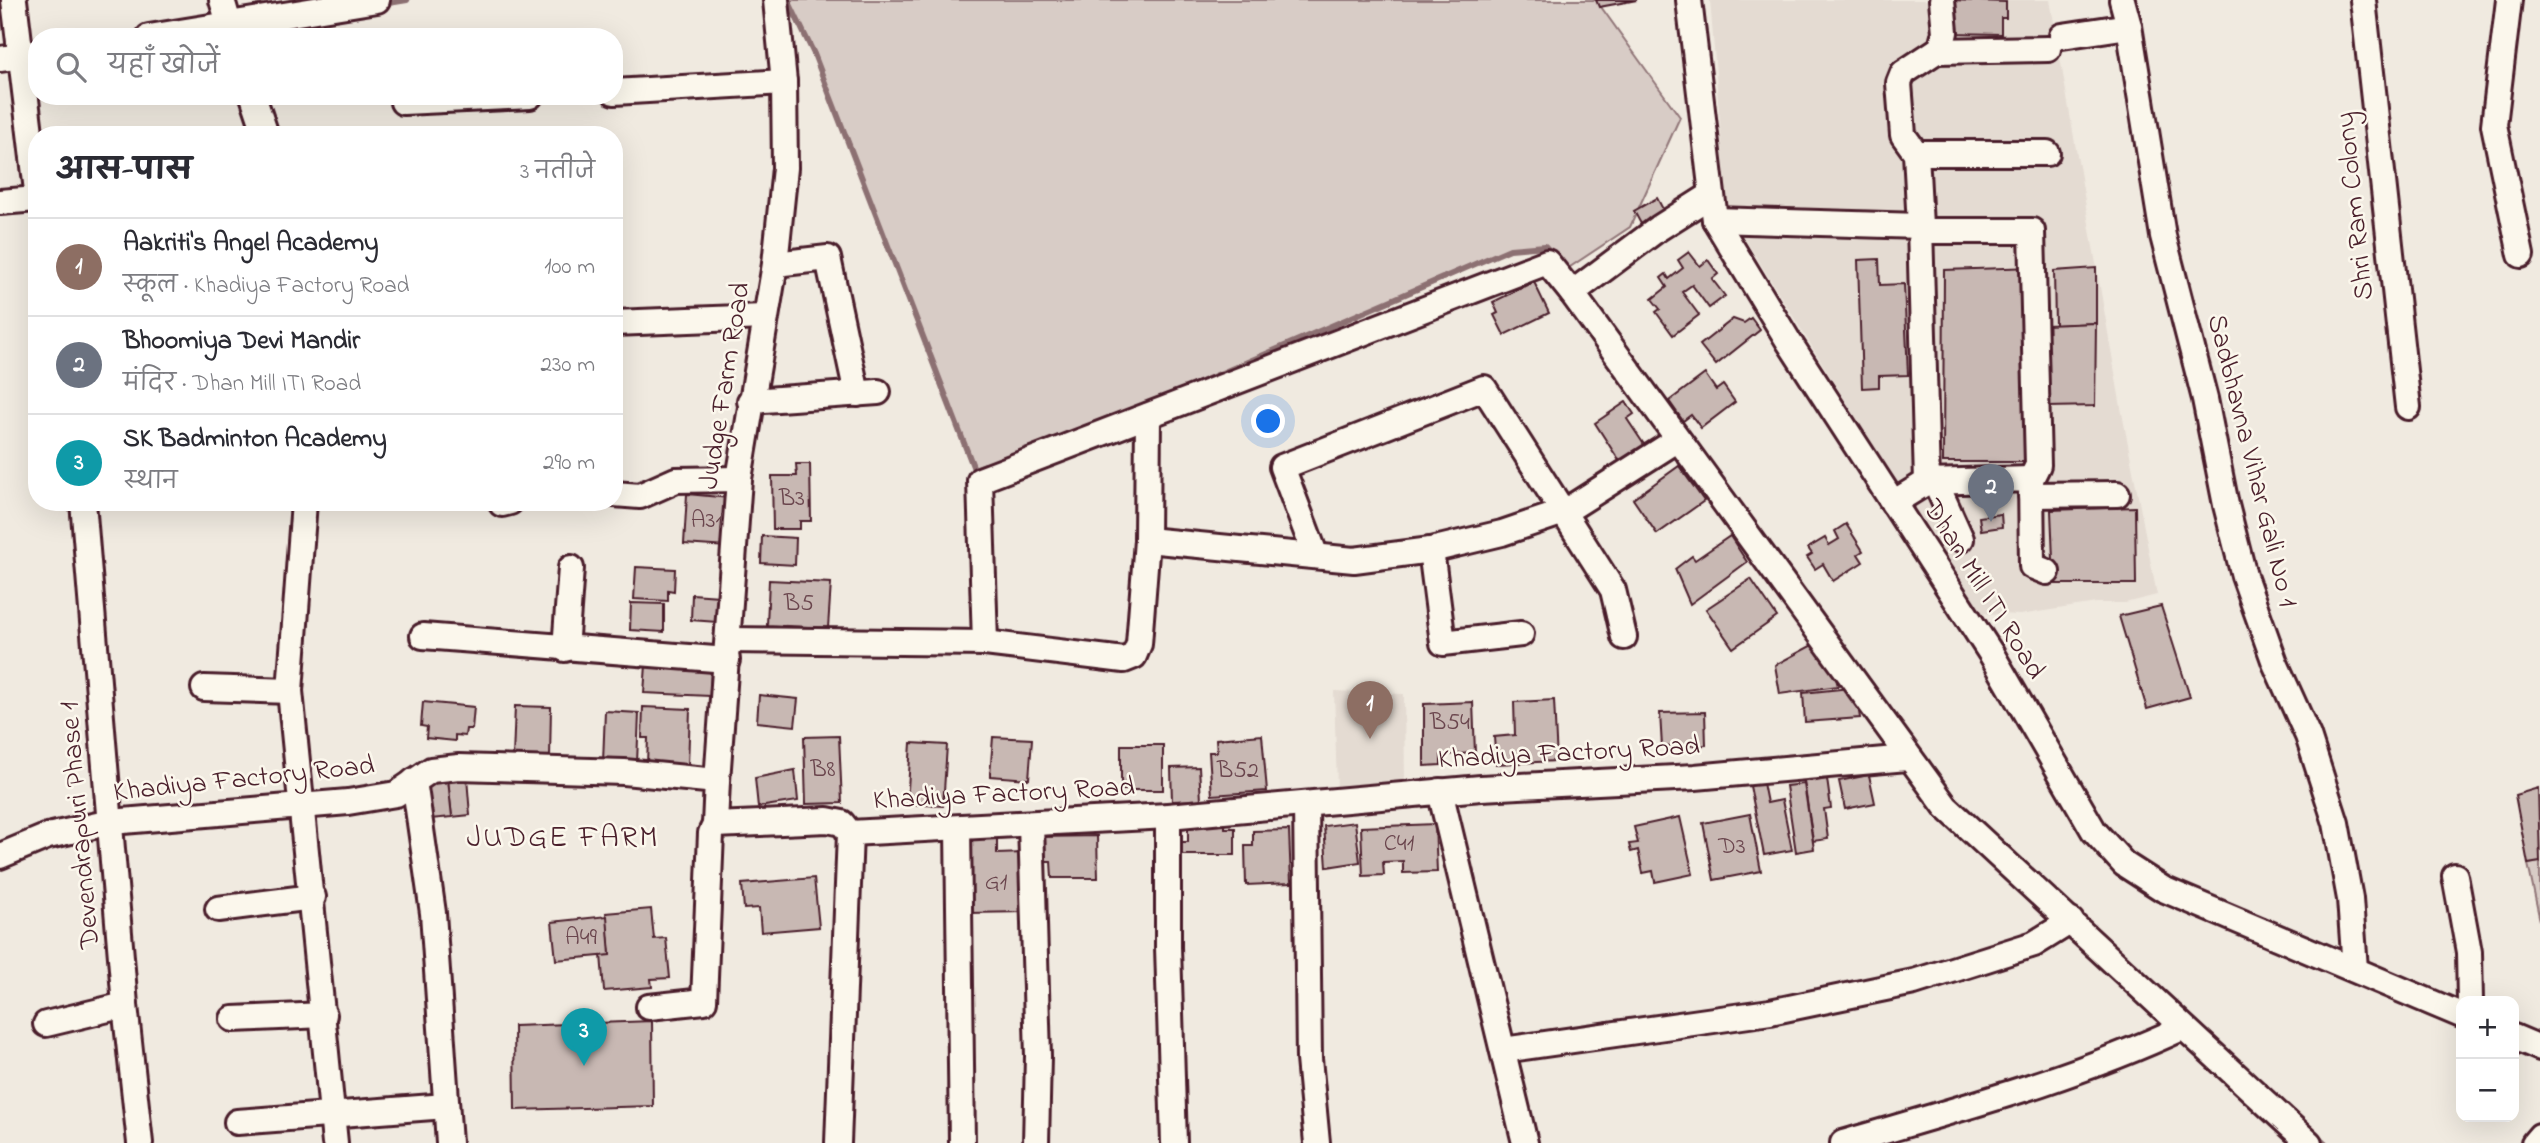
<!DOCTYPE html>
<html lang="hi">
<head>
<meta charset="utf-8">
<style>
	:root { --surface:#fff; --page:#f7f7f7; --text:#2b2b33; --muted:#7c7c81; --line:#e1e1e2; --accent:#d93025 }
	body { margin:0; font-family:"Indie Flower","Playpen Sans Deva",sans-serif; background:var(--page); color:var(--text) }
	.controls { position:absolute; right:21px; bottom:21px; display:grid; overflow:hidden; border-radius:14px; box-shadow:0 7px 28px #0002 }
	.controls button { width:63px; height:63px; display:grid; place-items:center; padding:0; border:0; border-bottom:2px solid var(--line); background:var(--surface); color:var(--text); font:35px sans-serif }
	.you { position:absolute; left:1269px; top:422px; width:24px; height:24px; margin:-18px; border:5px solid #fff; border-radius:50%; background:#1a73e8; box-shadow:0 0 0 10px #1a73e833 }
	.badge { display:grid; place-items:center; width:46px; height:46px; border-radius:50%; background:var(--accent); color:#fff; font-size:23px; font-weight:700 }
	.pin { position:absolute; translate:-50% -58px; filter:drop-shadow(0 2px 4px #0008) }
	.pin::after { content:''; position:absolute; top:37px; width:24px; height:21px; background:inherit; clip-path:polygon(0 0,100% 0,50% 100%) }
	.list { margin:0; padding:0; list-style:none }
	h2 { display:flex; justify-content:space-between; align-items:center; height:91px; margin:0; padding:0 28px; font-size:30px }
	h2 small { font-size:23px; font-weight:400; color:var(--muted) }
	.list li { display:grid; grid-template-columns:46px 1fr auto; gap:21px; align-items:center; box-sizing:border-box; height:98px; padding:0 28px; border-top:2px solid var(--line) }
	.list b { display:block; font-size:26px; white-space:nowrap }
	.list p { margin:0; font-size:23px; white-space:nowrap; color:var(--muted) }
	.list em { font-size:23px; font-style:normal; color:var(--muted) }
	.icon { flex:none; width:38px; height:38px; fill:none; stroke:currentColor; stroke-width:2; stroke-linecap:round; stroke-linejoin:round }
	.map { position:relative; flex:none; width:2540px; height:1143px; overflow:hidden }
	.search { position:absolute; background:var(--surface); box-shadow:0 7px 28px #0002; left:28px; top:28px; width:595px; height:77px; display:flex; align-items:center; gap:18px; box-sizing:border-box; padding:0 24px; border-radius:28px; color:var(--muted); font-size:26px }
	.panel { position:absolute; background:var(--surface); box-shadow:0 7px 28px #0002; left:28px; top:126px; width:595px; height:385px; border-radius:28px }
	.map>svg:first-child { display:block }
	.built { fill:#e4dbd2 }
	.green { fill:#d8ccc6; stroke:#917678; stroke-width:2 }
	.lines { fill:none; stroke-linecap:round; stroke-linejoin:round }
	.stream { stroke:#8c6f72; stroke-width:6 }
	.building { fill:#c8b8b3; stroke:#4a1f2b; stroke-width:2 }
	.minor-casing { stroke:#4a1f2b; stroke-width:30 }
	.minor { stroke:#fbf7ec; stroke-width:24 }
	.labels { text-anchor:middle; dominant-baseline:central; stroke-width:5; stroke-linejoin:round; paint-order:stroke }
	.number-label { font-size:24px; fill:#6a454d }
	.street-label { font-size:28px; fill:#4a1f2b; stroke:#fbf7ec }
	.neighbourhood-label { font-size:30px; letter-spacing:2px; fill:#4a1f2b; stroke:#fbf7ec }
</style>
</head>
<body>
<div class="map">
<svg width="2540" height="1143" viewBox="0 0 2540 1143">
	<rect width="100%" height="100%" fill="#f0eae0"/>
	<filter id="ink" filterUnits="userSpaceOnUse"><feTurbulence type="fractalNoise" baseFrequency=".0143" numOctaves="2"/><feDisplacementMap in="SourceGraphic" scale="14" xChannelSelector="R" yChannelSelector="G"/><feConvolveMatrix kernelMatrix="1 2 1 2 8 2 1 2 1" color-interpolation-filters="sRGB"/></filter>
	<g filter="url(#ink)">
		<g class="built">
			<path d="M 1710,0 L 2050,0 L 2122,413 L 2157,595 L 2125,603 L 2096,603 L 2020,615 L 1977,613 L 1727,210 Z"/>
			<path d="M 1334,691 L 1404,694 L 1405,785 L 1337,789 Z"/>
		</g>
		<g class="green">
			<path d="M 788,0 L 1596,0 L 1680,117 L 1630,227 L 1567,269 L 1545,246 L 1510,249 L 1143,407 L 974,469 L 814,54 Z"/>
			<path d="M 2540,862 L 2540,921 L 2528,864 Z"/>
		</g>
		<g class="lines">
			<g class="stream">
				<path d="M 788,0 L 814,54 L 974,469 L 985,465"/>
				<path d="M 383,4 L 407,0"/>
				<path d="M 1194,385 L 1510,249 L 1545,246 L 1554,256"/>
				<path d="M 2314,1133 L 2325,1143"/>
			</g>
		</g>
		<g class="building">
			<path d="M 1596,0 L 1637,0 L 1599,7 Z"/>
			<path d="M 1951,0 L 2006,2 L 2006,18 L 2001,18 L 2001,34 L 1951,33 Z"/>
			<path d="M 1657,198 L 1664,211 L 1641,224 L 1634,211 Z"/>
			<path d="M 1689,252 L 1700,266 L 1708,260 L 1718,274 L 1712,279 L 1725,296 L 1709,308 L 1692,285 L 1682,292 L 1699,315 L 1673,335 L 1656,312 L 1660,309 L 1652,299 L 1667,287 L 1661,278 L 1666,274 L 1669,279 L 1683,268 L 1678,260 Z"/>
			<path d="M 1879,259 L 1880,285 L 1904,284 L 1908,375 L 1879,376 L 1879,387 L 1862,388 L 1858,260 Z"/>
			<path d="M 2035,267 L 2028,462 L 1943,462 L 1944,270 Z"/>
			<path d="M 2096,268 L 2096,323 L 2055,325 L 2054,271 Z"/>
			<path d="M 1534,282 L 1549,313 L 1504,335 L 1494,315 L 1498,313 L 1493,302 Z"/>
			<path d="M 1751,318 L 1760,330 L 1716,365 L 1700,345 L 1733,319 L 1744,323 Z"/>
			<path d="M 2096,323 L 2095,406 L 2048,407 L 2048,371 L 2027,372 L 2046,325 Z"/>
			<path d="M 1705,374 L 1716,390 L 1723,385 L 1735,402 L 1701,428 L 1691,415 L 1683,421 L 1669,401 Z"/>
			<path d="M 1626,402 L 1634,414 L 1627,419 L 1645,446 L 1620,462 L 1595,423 Z"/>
			<path d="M 796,464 L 810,464 L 811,521 L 800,521 L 800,529 L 773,529 L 772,476 L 797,476 Z"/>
			<path d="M 1679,466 L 1704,501 L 1657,534 L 1633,499 Z"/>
			<path d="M 687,494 L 730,498 L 727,547 L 684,544 Z"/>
			<path d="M 2135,507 L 2136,584 L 2054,584 L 2051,510 Z"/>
			<path d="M 2001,514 L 2002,527 L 1981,530 L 1979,517 Z"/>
			<path d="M 1846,524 L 1863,551 L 1858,554 L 1863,562 L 1833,581 L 1823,564 L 1815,569 L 1807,557 L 1812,554 L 1808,548 L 1825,538 L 1829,545 L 1839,539 L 1835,531 Z"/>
			<path d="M 762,536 L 796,538 L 795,565 L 761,563 Z"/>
			<path d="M 1730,536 L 1747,562 L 1690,604 L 1675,569 L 1692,556 L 1695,560 Z"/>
			<path d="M 636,567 L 675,569 L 674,591 L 668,590 L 668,601 L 634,599 Z"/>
			<path d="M 1751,579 L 1777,617 L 1733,648 L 1706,609 Z"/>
			<path d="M 769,580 L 831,583 L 828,628 L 767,625 Z"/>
			<path d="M 692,594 L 719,596 L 717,622 L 691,620 Z"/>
			<path d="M 631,603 L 664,604 L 664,632 L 630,630 Z"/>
			<path d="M 2161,606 L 2190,697 L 2147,709 L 2119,616 Z"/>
			<path d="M 1816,643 L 1833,666 L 1838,686 L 1780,694 L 1775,665 Z"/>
			<path d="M 646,665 L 711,668 L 710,696 L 644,693 Z"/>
			<path d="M 1850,688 L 1857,699 L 1860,718 L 1805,722 L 1803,693 Z"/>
			<path d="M 759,695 L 798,699 L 795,726 L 757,722 Z"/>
			<path d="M 1554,700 L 1557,761 L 1496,764 L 1494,737 L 1515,735 L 1514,702 Z"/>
			<path d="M 423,702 L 474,707 L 472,729 L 466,729 L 465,736 L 455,735 L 455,741 L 426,738 L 427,727 L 421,726 Z"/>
			<path d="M 1473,702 L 1475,753 L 1441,755 L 1441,765 L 1424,766 L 1424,704 Z"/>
			<path d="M 515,706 L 551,707 L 550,758 L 513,757 Z"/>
			<path d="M 643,707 L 690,709 L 688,766 L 647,764 L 648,738 L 642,738 Z"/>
			<path d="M 605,711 L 639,713 L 637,763 L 603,762 Z"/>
			<path d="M 1705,712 L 1706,745 L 1662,747 L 1660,713 Z"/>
			<path d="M 1262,735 L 1267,791 L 1212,795 L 1209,752 L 1217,752 L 1216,739 Z"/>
			<path d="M 839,736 L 842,803 L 806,804 L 804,737 Z"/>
			<path d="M 993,737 L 1032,739 L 1029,779 L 990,776 Z"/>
			<path d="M 911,743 L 947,745 L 943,806 L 907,804 Z"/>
			<rect x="1121" y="745" width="42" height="45"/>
			<path d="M 1199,767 L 1201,800 L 1172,801 L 1171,768 Z"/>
			<path d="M 795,770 L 798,801 L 758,807 L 755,778 Z"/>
			<path d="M 1815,773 L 1816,781 L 1827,779 L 1831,808 L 1824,809 L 1828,839 L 1813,841 L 1803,775 Z"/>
			<path d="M 1869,775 L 1875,803 L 1845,809 L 1839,781 Z"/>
			<path d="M 467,778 L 470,815 L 452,817 L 448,780 Z"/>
			<path d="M 448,780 L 452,817 L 430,819 L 426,782 Z"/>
			<path d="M 1763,783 L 1767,803 L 1782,800 L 1792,850 L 1764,855 L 1750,786 Z"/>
			<path d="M 1804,784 L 1814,849 L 1796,852 L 1786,786 Z"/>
			<path d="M 2538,788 L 2540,862 L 2528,864 L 2515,795 Z"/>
			<path d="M 1750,814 L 1761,871 L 1714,880 L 1703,823 Z"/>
			<path d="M 1680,817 L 1693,874 L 1655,882 L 1653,871 L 1643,873 L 1638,850 L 1631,852 L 1629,844 L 1638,843 L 1634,827 Z"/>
			<path d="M 1225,820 L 1225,828 L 1235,828 L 1235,855 L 1179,855 L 1179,842 L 1188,842 L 1188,821 Z"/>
			<path d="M 1355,822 L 1360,862 L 1327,867 L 1324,826 Z"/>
			<path d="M 1435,824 L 1437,872 L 1403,873 L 1403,861 L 1383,862 L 1384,875 L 1363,876 L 1361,827 Z"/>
			<path d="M 1289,830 L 1291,883 L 1246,885 L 1245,846 L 1253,846 L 1253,831 Z"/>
			<path d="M 997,836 L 997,854 L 1024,853 L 1025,912 L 968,913 L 965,837 Z"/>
			<path d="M 1097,836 L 1098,878 L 1052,878 L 1051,861 L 1041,861 L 1041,837 Z"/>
			<path d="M 814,878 L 819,927 L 761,932 L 759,908 L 744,909 L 742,884 Z"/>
			<path d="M 651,909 L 654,939 L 666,938 L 670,978 L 651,979 L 652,987 L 604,991 L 601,955 L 610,955 L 606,913 Z"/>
			<path d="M 607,916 L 610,955 L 556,960 L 552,922 Z"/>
			<path d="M 652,1021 L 653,1106 L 515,1110 L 514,1026 Z"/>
		</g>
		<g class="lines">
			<defs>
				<g id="minor">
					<path d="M 14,0 L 37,191"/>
					<path d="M 222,0 L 233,37"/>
					<path d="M 1689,0 L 1715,220 L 1789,342 L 1992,655 L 2094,831 L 2124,864 L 2163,889 L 2461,1015"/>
					<path d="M 2122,0 L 2129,26 L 2163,236 L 2205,399 L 2226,505 L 2244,576 L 2275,663 L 2308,736 L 2336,823 L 2350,899 L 2355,969"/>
					<path d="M 2363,0 L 2408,407"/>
					<path d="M 2509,0 L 2494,125 L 2521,255"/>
					<path d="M 2062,36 L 2129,26"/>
					<path d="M 149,37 L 377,0"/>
					<path d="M 1937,51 L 2048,49"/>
					<path d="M 0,59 L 37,54"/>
					<path d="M 614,92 L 784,82"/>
					<path d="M 253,96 L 266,135"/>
					<path d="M 403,102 L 530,96"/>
					<path d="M 1916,153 L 2047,153"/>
					<path d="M 1711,195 L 1659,228 L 1572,293 L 1946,807 L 2309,1143"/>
					<path d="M 0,202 L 37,199"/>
					<path d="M 1715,220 L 1920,226 L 1927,482"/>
					<path d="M 1920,226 L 1916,153 L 1903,135 L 1899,83 L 1903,73 L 1941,48 L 1945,32 L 1942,0"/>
					<path d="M 1920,231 L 2032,231 L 2038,465 L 2031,479"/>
					<path d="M 775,264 L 828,258 L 857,394"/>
					<path d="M 614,323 L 764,317"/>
					<path d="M 750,401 L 878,392"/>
					<path d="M 1935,481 L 1961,539"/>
					<path d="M 614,494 L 640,496 L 676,480 L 739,479"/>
					<path d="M 2031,495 L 2117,494"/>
					<path d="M 83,502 L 125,1005 L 140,1143"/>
					<path d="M 304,502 L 290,691 L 335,1143"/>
					<path d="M 1893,503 L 1927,482 L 2031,479 L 2032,566 L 2047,572"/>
					<path d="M 502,504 L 510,502"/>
					<path d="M 1147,540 L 1354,560 L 1431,550 L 1502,533 L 1564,512 L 1677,440"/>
					<path d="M 1431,550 L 1443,643 L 1521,634"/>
					<path d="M 1315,554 L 1282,467 L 1484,388 L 1613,590 L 1624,637"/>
					<path d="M 423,636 L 727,660"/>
					<path d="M 728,640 L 985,643 L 1124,660 L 1134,656 L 1139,644 L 1147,540 L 1148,416"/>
					<path d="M 985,643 L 980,480 L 1547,262 L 1572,293"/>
					<path d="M 565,649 L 571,568"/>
					<path d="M 204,688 L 290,691"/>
					<path d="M 414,781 L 433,913 L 449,1143"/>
					<path d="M 717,781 L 739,479 L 775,264 L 785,168 L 784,82 L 776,0"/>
					<path d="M 1440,791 L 1525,1143"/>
					<path d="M 1306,804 L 1309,1059 L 1317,1143"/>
					<path d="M 1168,816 L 1168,947 L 1174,1143"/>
					<path d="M 1031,824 L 1038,1056 L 1036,1143"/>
					<path d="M 958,828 L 962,1143"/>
					<path d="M 0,856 L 48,836 L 111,822 L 348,802 L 396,794 L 431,770 L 459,767 L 624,772 L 717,781 L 715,825 L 827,820 L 842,823 L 850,833 L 1168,816 L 1481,788 L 1695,777 L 1907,758"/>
					<path d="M 2455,876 L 2469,952 L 2470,1001"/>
					<path d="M 218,909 L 313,897"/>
					<path d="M 649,1007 L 704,1001 L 711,833 L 715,825"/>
					<path d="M 233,1019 L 324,1015"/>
					<path d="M 46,1024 L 125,1005"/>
					<path d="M 2514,1037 L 2540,1048"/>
					<path d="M 1503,1050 L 1770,1012 L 1914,982 L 2034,944 L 2071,921"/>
					<path d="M 237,1122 L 446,1106"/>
					<path d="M 838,1143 L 850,833"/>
					<path d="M 1843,1143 C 1958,1109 2073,1079 2182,1028"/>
					<path d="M 2534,1143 L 2540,1136"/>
				</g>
			</defs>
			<use href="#minor" class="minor-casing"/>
			<use href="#minor" class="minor"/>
		</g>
	</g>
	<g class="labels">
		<g class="number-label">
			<text x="792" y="499">B3</text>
			<text x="707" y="521">A31</text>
			<text x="799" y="604">B5</text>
			<text x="1450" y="723">B54</text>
			<text x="823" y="770">B8</text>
			<text x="1238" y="771">B52</text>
			<text x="1399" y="844">C41</text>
			<text x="1732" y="847">D3</text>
			<text x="996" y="883">G1</text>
			<text x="581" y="938">A49</text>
		</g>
		<g class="street-label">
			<text transform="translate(2356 206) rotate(-96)">Shri Ram Colony</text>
			<text transform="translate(726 386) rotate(-81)">Judge Farm Road</text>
			<text transform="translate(2251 461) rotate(76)">Sadbhavna Vihar Gali No 1</text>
			<text transform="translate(1983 590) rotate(58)">Dhan Mill ITI Road</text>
			<text transform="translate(1569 754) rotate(-3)">Khadiya Factory Road</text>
			<text transform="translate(244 780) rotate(-6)">Khadiya Factory Road</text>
			<text transform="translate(1004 795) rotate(-3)">Khadiya Factory Road</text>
			<text transform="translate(81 825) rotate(-95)">Devendrapuri Phase 1</text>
		</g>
		<g class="neighbourhood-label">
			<text x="563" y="839">JUDGE FARM</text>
		</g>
	</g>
</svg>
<div class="controls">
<button>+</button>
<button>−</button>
</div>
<div class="you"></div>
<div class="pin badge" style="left:1370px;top:739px;background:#8d6e63">1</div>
<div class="pin badge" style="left:1991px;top:522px;background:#6b7280">2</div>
<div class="pin badge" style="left:584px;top:1066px;background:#0f9aa8">3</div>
<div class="search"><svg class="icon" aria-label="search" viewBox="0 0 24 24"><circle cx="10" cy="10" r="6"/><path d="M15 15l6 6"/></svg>यहाँ खोजें</div>
<section class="panel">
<h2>आस-पास<small>3 नतीजे</small></h2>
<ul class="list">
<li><span class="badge" style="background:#8d6e63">1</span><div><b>Aakriti's Angel Academy</b><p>स्कूल · Khadiya Factory Road</p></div><em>100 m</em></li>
<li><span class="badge" style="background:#6b7280">2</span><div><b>Bhoomiya Devi Mandir</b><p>मंदिर · Dhan Mill ITI Road</p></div><em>230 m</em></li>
<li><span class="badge" style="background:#0f9aa8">3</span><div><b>SK Badminton Academy</b><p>स्थान</p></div><em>290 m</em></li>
</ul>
</section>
</div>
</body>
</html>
